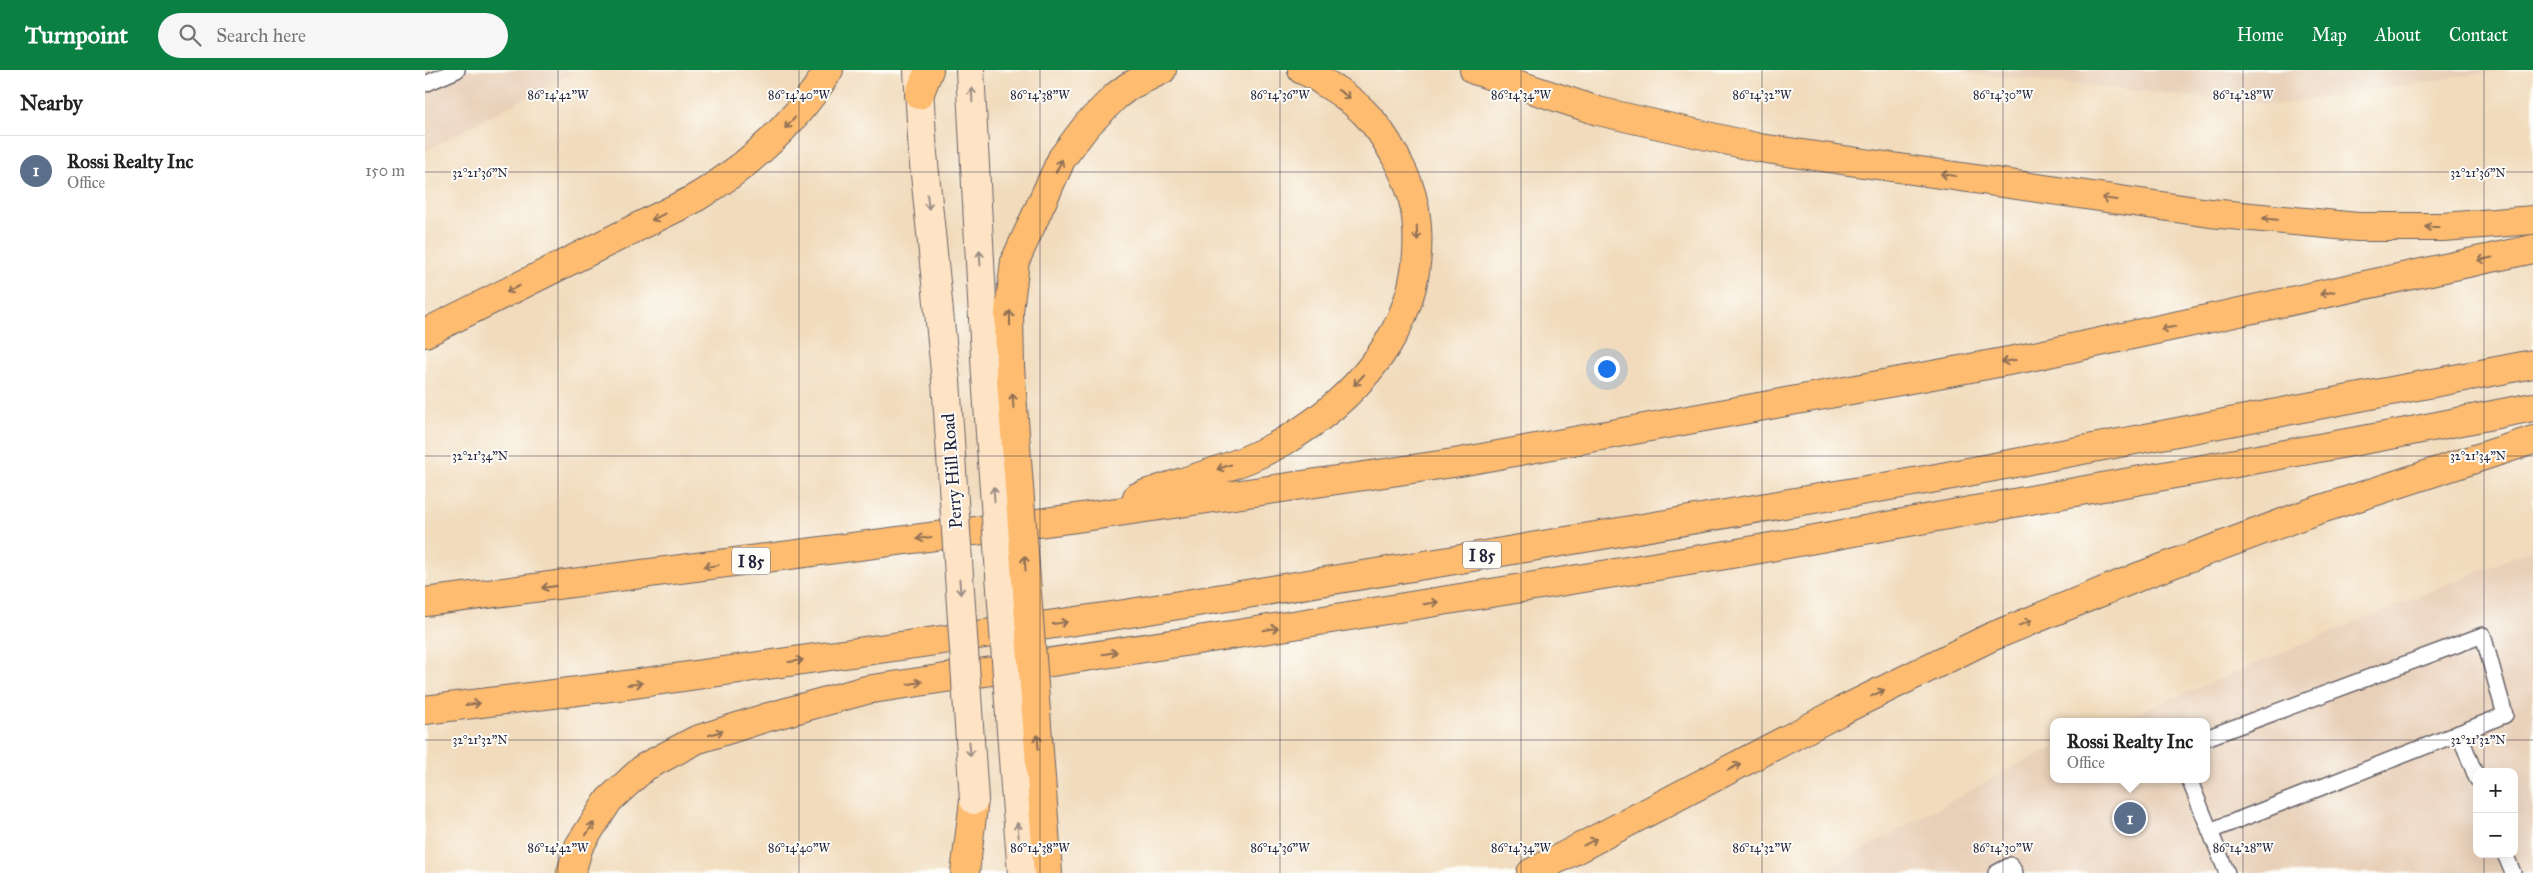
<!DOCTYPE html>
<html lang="en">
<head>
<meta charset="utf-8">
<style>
	:root { --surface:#fff; --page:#f6f6f6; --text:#222; --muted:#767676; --line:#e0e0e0; --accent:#0b8043 }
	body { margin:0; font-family:"IM FELL Great Primer",serif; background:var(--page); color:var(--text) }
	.controls { position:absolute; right:15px; bottom:15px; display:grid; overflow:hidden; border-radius:10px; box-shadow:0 5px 20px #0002 }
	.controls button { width:45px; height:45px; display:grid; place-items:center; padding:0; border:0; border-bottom:1px solid var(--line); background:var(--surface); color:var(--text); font:25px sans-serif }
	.you { position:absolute; left:1181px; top:298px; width:18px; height:18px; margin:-12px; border:4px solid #fff; border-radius:50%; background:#1a73e8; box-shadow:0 0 0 8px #1a73e833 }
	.badge { display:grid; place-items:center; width:32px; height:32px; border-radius:50%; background:var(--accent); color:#fff; font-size:16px; font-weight:700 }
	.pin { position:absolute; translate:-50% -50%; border:2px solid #fff; box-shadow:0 1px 5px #0006 }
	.popup { position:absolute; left:1625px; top:648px; width:160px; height:65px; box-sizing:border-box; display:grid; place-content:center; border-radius:10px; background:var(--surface); filter:drop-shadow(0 1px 4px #0005); font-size:16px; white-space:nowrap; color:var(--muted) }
	.popup b { font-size:19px; color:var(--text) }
	.popup::after { content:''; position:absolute; left:50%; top:100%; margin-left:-10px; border:10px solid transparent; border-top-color:var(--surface) }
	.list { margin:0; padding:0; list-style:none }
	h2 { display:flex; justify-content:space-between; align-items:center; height:65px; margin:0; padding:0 20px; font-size:21px }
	h2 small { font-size:16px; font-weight:400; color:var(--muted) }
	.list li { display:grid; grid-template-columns:32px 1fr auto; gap:15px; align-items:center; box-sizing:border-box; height:70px; padding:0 20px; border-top:1px solid var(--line) }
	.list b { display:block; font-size:19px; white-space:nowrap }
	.list p { margin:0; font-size:16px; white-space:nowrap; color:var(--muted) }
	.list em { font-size:16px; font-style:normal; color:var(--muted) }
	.icon { flex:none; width:28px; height:28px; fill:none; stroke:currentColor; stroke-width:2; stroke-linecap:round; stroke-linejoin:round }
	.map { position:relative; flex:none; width:2108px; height:803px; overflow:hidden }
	header { display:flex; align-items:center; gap:30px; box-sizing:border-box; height:70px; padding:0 25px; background:var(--accent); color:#fff }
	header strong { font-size:24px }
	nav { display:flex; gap:28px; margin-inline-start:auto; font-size:18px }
	.search { width:350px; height:45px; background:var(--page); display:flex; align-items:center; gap:12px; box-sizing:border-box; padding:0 18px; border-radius:28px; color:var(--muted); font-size:19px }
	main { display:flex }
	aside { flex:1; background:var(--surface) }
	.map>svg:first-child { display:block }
	.built { fill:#e8cfb7; fill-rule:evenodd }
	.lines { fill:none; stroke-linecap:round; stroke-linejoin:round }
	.lane-casing { stroke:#6a6368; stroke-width:18 }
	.secondary-casing { stroke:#6a6368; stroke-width:30 }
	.highway-casing { stroke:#6a6368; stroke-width:30 }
	.lane { stroke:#fff; stroke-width:15 }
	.secondary { stroke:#fee4c5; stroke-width:28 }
	.highway { stroke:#fdbc6f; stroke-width:28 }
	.secondary-bridge-casing { stroke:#6a6368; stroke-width:30; stroke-linecap:butt }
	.highway-bridge-casing { stroke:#6a6368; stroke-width:30; stroke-linecap:butt }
	.secondary-bridge { stroke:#fee4c5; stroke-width:28 }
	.highway-bridge { stroke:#fdbc6f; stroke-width:28 }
	.oneway { stroke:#906f55 }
	.oneway2 { stroke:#9b8d87 }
	.ticks { fill:none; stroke:#22223b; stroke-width:1; stroke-opacity:0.45 }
	.labels { text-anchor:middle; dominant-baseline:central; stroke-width:4; stroke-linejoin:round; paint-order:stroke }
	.shield { fill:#fdfcf7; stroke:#646373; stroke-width:1 }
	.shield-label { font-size:16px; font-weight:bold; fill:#22223b }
	.street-label { font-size:18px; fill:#22223b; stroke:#fdfcf7 }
	.ticks-label { font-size:12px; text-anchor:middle; fill:#22223b; stroke:#fdfcf7; stroke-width:4; stroke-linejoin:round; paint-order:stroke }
</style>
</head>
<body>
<header>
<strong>Turnpoint</strong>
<div class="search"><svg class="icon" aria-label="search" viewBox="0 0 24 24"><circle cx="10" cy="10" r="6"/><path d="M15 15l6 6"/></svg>Search here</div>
<nav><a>Home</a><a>Map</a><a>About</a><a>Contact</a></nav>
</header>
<main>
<aside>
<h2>Nearby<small></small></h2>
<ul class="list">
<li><span class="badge" style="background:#5c6f8a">1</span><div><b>Rossi Realty Inc</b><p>Office</p></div><em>150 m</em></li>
</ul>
</aside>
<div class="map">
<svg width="2108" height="803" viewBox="0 0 2108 803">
	<rect width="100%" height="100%" fill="#fdfcf7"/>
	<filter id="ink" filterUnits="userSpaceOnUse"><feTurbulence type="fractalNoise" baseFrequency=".02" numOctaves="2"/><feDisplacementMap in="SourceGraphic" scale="10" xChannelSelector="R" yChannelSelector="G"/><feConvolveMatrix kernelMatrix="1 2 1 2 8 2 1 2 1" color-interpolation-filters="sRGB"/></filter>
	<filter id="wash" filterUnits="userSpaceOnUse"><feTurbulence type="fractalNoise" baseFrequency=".0096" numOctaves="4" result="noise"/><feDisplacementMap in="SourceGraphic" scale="20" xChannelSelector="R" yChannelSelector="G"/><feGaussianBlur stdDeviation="1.12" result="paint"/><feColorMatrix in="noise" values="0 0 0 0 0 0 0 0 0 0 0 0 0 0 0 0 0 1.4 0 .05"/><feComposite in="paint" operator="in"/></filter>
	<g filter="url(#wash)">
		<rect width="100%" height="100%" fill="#f1dbbc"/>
		<g class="built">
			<path d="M 0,0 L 152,0 L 0,81 Z"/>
			<path d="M 1514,0 L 2079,0 L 1849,35 Z"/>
			<path d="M 2108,479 L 2108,803 L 1396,803 L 1606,687 L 1629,677 L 1629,709 L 1781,709 L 1781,652 L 1690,652 ZM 2052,702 L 2089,702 L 2089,784 L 2052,784 Z"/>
		</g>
	</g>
	<g filter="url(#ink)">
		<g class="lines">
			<defs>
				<g id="lane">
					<path d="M 0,14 L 32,0"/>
					<path d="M 2034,663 L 2052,709"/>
					<path d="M 1781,668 L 2058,565 L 2080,645 L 1785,761"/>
					<path d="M 1764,709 L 1802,803"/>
					<path d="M 2080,784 L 2088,803"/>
					<path d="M 1571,803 L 1586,795 L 1590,803"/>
				</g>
				<g id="secondary">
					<path d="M 545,0 L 561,306"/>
					<path d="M 493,1 L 498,84 L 521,311"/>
					<path d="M 590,717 L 597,803"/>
				</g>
				<g id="highway">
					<path d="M 1049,0 L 1173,41 L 1335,78 L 1785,143 L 1933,157 L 2018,157 L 2108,150"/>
					<path d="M 494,25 L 504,0"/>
					<path d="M 0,263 L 267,130 C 323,97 369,55 404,0"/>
					<path d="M 585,297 L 584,242 L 590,191 L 637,88 L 662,55 L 691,26 L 704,16 L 737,0"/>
					<path d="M 712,427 C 749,414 787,404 823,389 C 901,356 976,288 990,202 C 995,169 993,132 978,102 C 959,61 940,36 900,13 C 893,8 885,3 877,0"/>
					<path d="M 0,532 L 651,448 L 1035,392 L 1600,288 L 2108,179"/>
					<path d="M 0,640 L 201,615 L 693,545 L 1024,491 L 1506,409 L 2108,294"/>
					<path d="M 617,721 L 623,803"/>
					<path d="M 146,803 L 154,776 L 184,730 L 220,697 L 271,670 L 340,648 L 441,620 L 819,563 L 1301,485 L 1971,364 L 2108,337"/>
					<path d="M 540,803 L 549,730"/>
					<path d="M 1106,803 L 1418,640 L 1566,567 L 1718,505 L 1884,443 L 2108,370"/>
				</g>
			</defs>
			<use href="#lane" class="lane-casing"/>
			<use href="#secondary" class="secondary-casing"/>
			<use href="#highway" class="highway-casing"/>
			<use href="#lane" class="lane"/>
			<use href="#secondary" class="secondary"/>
			<use href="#highway" class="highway"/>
			<defs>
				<g id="secondary-bridge">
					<path d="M 561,306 L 590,717"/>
					<path d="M 521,311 L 549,730"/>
				</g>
				<path id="highway-bridge" d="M 585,297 L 617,721"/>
			</defs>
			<use href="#secondary-bridge" class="secondary-bridge-casing"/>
			<use href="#highway-bridge" class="highway-bridge-casing"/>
			<use href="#secondary-bridge" class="secondary-bridge"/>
			<use href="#highway-bridge" class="highway-bridge"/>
		</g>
		<defs><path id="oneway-shaft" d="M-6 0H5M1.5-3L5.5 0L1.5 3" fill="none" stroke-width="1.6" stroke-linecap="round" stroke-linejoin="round" transform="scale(1.25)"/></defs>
		<g class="oneway">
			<use href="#oneway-shaft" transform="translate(919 24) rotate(34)"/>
			<use href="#oneway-shaft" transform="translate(365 53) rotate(133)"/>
			<use href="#oneway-shaft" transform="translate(634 96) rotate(-65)"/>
			<use href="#oneway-shaft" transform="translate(1523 105) rotate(-172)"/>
			<use href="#oneway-shaft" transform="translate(1684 129) rotate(-172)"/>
			<use href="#oneway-shaft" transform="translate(233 147) rotate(153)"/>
			<use href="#oneway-shaft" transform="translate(1845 149) rotate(-175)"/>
			<use href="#oneway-shaft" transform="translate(2007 157) rotate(180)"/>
			<use href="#oneway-shaft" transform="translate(992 163) rotate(88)"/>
			<use href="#oneway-shaft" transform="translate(2060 189) rotate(168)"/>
			<use href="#oneway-shaft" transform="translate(88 219) rotate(153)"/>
			<use href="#oneway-shaft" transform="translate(1902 223) rotate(168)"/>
			<use href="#oneway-shaft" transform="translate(585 248) rotate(-90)"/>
			<use href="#oneway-shaft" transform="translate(1743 258) rotate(168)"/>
			<use href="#oneway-shaft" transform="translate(1584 291) rotate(170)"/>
			<use href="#oneway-shaft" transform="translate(934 310) rotate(133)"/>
			<use href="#oneway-shaft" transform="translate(588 331) rotate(-94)"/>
			<use href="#oneway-shaft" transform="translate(799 397) rotate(161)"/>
			<use href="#oneway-shaft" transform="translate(499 468) rotate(172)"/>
			<use href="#oneway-shaft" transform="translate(600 493) rotate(-94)"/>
			<use href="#oneway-shaft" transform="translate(286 496) rotate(172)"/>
			<use href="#oneway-shaft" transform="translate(124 517) rotate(173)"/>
			<use href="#oneway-shaft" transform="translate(1006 533) rotate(-9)"/>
			<use href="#oneway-shaft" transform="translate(635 553) rotate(-8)"/>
			<use href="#oneway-shaft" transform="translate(1600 553) rotate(-22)"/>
			<use href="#oneway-shaft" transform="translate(846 559) rotate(-9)"/>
			<use href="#oneway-shaft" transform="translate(685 583) rotate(-9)"/>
			<use href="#oneway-shaft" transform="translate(371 591) rotate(-8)"/>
			<use href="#oneway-shaft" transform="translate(490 613) rotate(-9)"/>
			<use href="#oneway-shaft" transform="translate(210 614) rotate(-8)"/>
			<use href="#oneway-shaft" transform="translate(1453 623) rotate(-26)"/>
			<use href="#oneway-shaft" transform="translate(48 634) rotate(-7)"/>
			<use href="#oneway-shaft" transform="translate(291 663) rotate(-18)"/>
			<use href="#oneway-shaft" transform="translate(613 672) rotate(-94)"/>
			<use href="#oneway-shaft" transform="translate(1309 697) rotate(-28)"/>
			<use href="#oneway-shaft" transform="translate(165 759) rotate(-57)"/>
			<use href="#oneway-shaft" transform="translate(1165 772) rotate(-28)"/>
		</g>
		<g class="oneway2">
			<use href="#oneway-shaft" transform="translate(547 25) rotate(-93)"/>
			<use href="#oneway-shaft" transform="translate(503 132) rotate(84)"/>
			<use href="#oneway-shaft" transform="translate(555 188) rotate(-93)"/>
			<use href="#oneway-shaft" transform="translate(569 424) rotate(-94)"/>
			<use href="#oneway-shaft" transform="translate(535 517) rotate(86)"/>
			<use href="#oneway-shaft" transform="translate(545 679) rotate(86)"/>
			<use href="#oneway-shaft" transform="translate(593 760) rotate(-95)"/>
		</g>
	</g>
	<path class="ticks" d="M 133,0 L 133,803M 374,0 L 374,803M 615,0 L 615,803M 855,0 L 855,803M 1096,0 L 1096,803M 1337,0 L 1337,803M 1578,0 L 1578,803M 1818,0 L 1818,803M 2059,0 L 2059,702M 0,102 L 2108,102M 0,386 L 2108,386M 0,670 L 2108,670M 2059,784 L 2059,803"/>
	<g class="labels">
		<g class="shield">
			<rect x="1038" y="471.5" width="38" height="27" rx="4"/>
			<rect x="307" y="477.5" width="38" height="27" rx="4"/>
		</g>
		<g class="shield-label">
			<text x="1057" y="485">I 85</text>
			<text x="326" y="491">I 85</text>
		</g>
		<g class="street-label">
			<text transform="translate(527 401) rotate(-94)">Perry Hill Road</text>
		</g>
	</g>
	<g class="ticks-label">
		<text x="133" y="29">86°14'42"W</text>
		<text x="374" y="29">86°14'40"W</text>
		<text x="615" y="29">86°14'38"W</text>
		<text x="855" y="29">86°14'36"W</text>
		<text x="1096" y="29">86°14'34"W</text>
		<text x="1337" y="29">86°14'32"W</text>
		<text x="1578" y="29">86°14'30"W</text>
		<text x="1818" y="29">86°14'28"W</text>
		<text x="55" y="107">32°21'36"N</text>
		<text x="2053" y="107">32°21'36"N</text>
		<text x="55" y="390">32°21'34"N</text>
		<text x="2053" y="390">32°21'34"N</text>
		<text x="55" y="674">32°21'32"N</text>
		<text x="2053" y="674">32°21'32"N</text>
		<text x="133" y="782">86°14'42"W</text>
		<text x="374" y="782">86°14'40"W</text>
		<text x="615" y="782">86°14'38"W</text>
		<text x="855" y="782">86°14'36"W</text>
		<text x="1096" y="782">86°14'34"W</text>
		<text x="1337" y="782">86°14'32"W</text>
		<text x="1578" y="782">86°14'30"W</text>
		<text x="1818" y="782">86°14'28"W</text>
	</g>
</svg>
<div class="controls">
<button>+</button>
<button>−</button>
</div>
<div class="you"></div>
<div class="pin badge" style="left:1705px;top:748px;background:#5c6f8a">1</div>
<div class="popup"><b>Rossi Realty Inc</b>Office</div>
</div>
</main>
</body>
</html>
